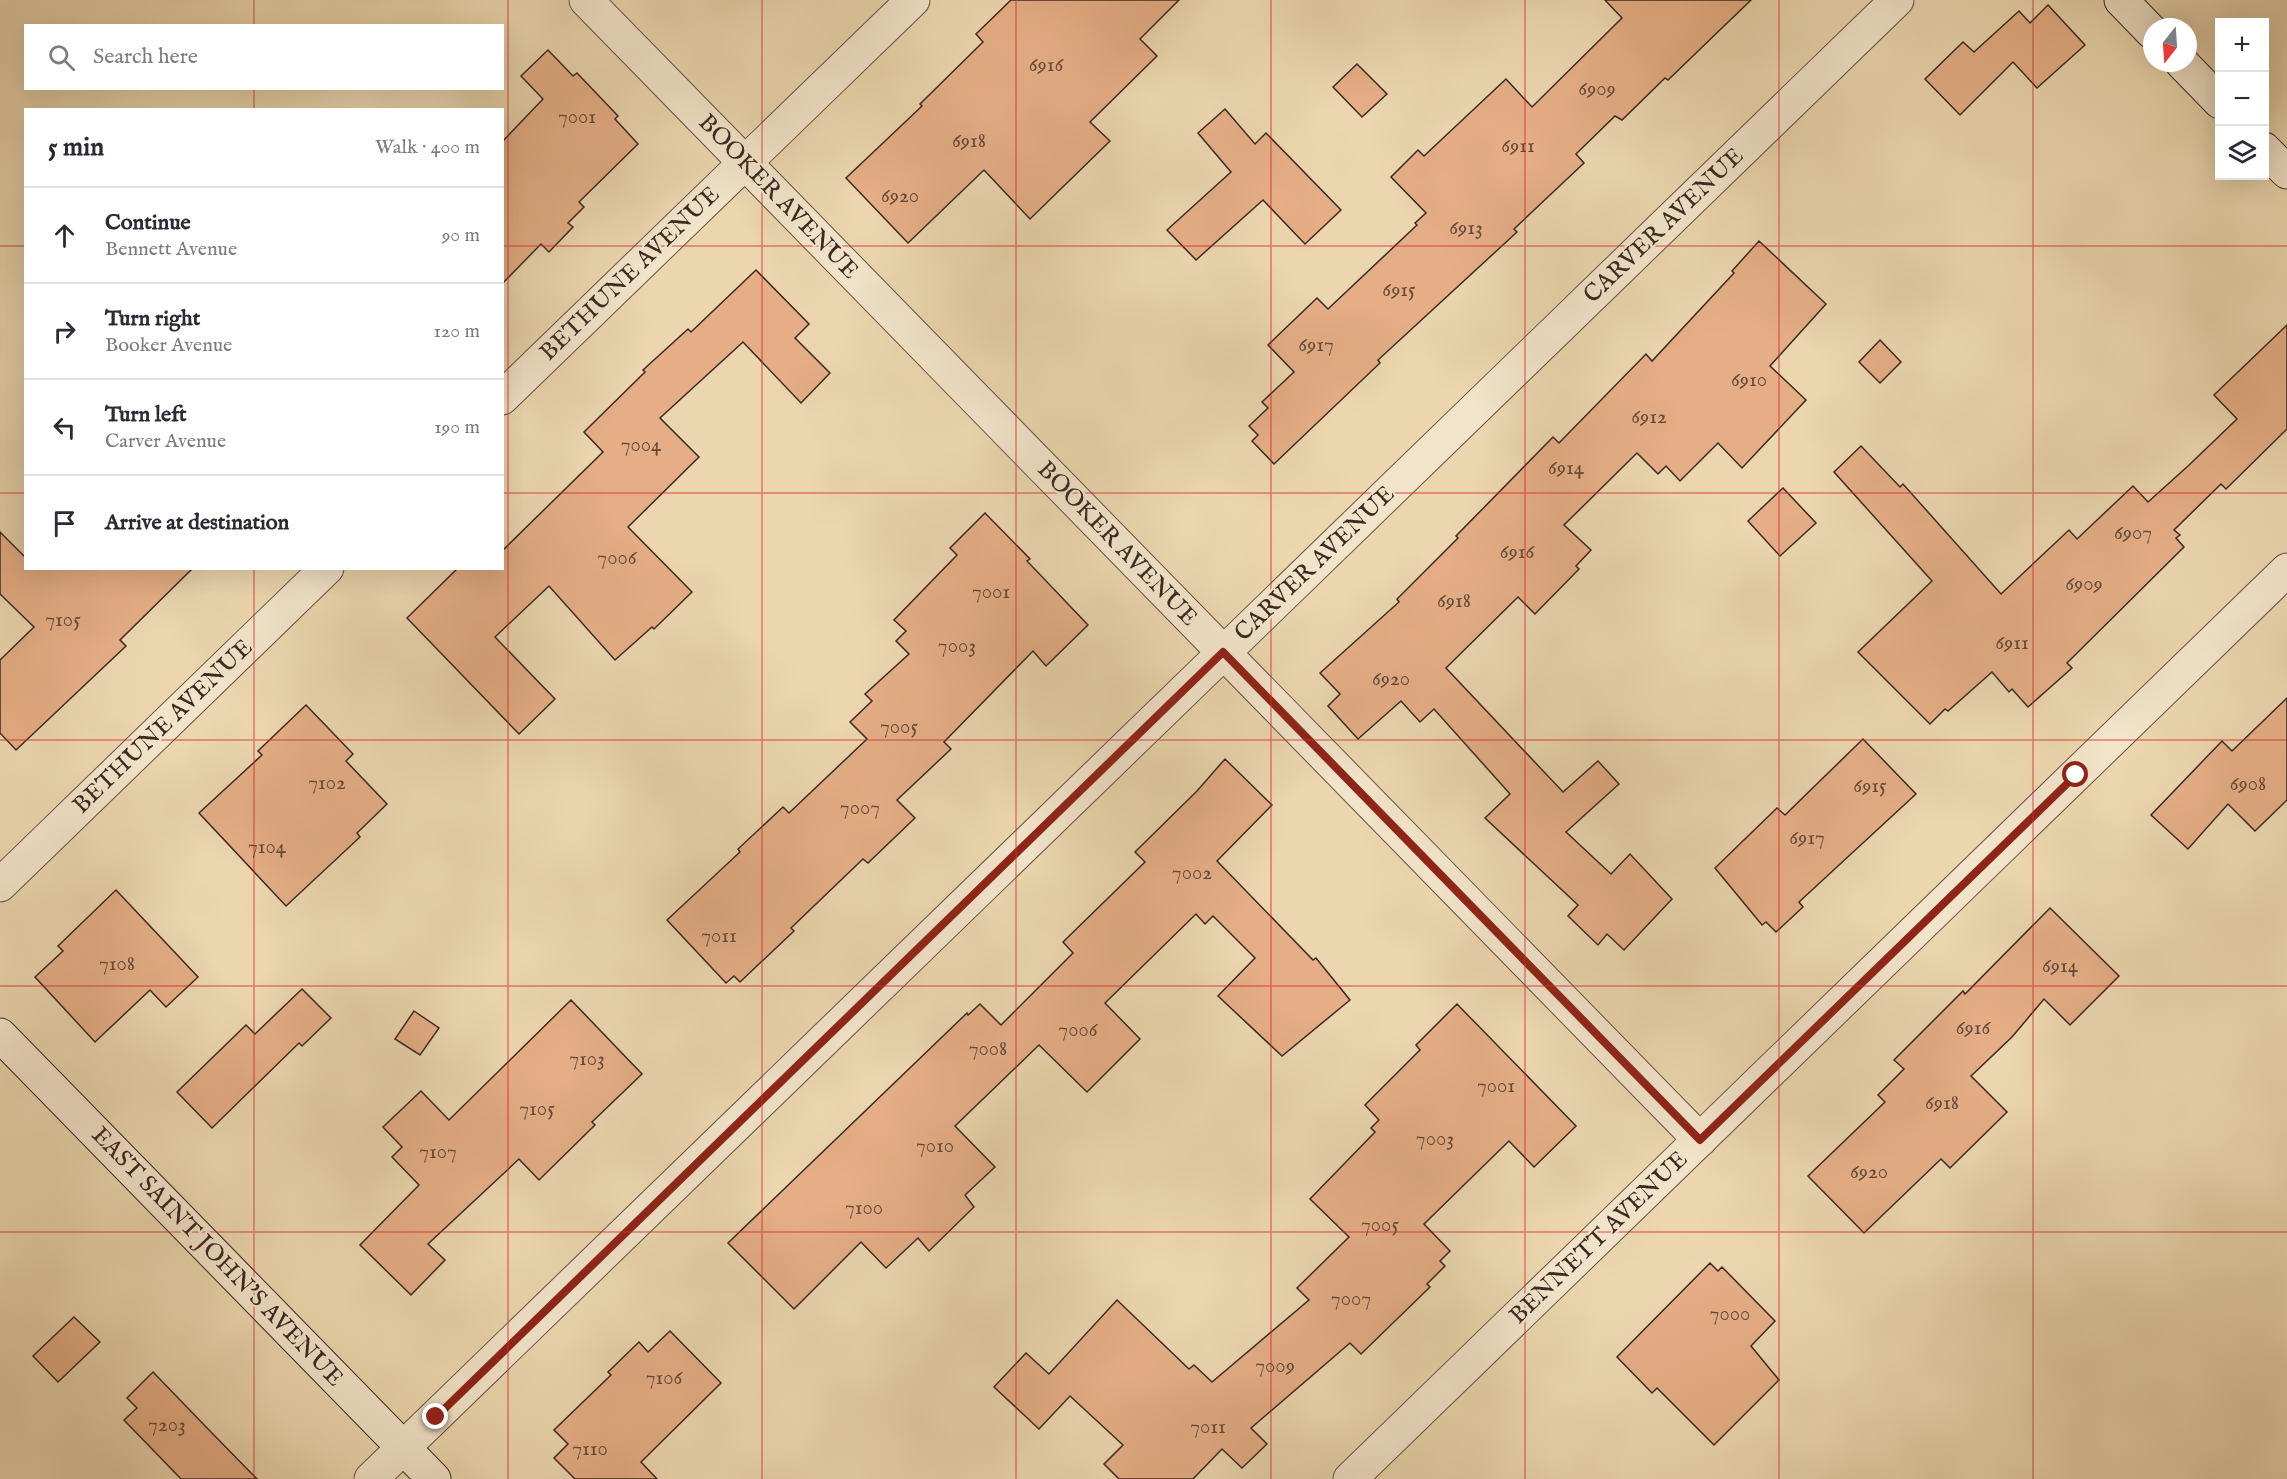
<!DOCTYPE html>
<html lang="en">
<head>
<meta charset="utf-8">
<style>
	:root { --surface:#fff; --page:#f2f2f3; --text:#2b2b33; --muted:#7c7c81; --line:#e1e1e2 }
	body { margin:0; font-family:"IM FELL English",serif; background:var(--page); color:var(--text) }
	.controls { position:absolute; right:18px; top:18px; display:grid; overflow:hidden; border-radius:0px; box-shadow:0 6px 24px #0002 }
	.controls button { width:54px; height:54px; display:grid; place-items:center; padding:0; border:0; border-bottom:2px solid var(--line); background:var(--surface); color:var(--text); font:30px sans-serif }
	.compass { position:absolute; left:2143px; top:18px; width:54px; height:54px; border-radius:50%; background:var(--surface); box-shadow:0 6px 24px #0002; rotate:197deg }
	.stop { position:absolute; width:18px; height:18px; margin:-14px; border:4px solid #8f2418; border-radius:50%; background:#fff }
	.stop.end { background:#8f2418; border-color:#fff; box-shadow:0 2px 6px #0008 }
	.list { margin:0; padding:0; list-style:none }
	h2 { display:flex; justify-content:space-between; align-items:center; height:78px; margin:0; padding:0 24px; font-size:26px }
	h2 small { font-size:20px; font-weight:400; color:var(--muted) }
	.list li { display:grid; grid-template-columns:39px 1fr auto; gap:18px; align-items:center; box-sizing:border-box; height:96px; padding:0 24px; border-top:2px solid var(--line) }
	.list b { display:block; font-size:22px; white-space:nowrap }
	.list p { margin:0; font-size:20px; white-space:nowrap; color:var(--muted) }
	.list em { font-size:20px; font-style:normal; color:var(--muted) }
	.icon { flex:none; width:33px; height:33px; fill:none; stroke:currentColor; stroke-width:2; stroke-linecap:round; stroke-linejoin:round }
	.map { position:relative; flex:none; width:2287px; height:1479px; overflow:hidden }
	.search { position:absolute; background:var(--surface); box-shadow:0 6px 24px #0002; left:24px; top:24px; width:480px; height:66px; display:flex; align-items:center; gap:15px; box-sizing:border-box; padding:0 21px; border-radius:0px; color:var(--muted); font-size:22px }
	.panel { position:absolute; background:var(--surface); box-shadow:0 6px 24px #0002; left:24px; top:108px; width:480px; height:462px; border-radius:0px }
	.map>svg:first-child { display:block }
	.building { fill:#e5ae86; stroke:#3c2921; stroke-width:1.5 }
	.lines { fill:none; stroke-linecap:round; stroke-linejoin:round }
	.street-casing { stroke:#685444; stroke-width:35 }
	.secondary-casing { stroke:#3c2921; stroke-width:35 }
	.street { stroke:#f2e4ca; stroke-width:33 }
	.secondary { stroke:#f2e4ca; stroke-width:33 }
	.route { stroke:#8f2418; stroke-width:8 }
	.grid { fill:none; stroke:#d62828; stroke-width:1.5; stroke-opacity:0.55 }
	.labels { text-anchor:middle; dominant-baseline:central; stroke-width:4.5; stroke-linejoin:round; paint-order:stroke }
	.number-label { font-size:21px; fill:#664a3a }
	.street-label { font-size:24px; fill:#3c2921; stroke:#f2e4ca }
</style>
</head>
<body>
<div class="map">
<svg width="2287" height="1479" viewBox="0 0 2287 1479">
	<rect width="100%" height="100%" fill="#ebd6ae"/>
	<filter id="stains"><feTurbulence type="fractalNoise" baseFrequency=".00333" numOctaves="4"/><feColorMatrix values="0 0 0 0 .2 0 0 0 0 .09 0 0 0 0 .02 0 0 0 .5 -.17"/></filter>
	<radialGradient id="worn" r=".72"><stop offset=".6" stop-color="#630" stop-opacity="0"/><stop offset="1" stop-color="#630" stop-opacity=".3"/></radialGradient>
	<g class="building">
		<path d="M 1011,0 L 1179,0 L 1140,39 L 1157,56 L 1090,122 L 1110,141 L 1030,219 L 984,170 L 908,243 L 846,178 L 922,106 L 920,104 L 983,42 L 976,34 Z"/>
		<path d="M 1605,0 L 1751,0 L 1668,80 L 1665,78 L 1622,120 L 1615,116 L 1576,154 L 1584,163 L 1514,229 L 1517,232 L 1378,360 L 1380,363 L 1274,464 L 1252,441 L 1258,435 L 1249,426 L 1268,408 L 1262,402 L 1294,372 L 1268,345 L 1317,298 L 1328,309 L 1417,225 L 1415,223 L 1426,213 L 1391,177 L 1418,150 L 1424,156 L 1506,79 L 1532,107 L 1622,18 Z"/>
		<path d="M 2048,5 L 2085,45 L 2037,88 L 2013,62 L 1960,115 L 1925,79 L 1963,42 L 1974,52 L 2019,11 L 2030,23 Z"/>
		<path d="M 548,50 L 573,76 L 577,73 L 618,116 L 615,119 L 638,144 L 579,202 L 584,207 L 568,223 L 573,227 L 549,252 L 541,244 L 502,284 L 502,142 L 543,99 L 521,76 Z"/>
		<path d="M 1357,64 L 1387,94 L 1362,117 L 1333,87 Z"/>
		<path d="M 1225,109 L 1255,144 L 1266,133 L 1341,210 L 1305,244 L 1263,200 L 1196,260 L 1167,230 L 1231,172 L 1198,133 Z"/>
		<path d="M 1759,241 L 1826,304 L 1770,366 L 1806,400 L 1742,468 L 1718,443 L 1680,481 L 1666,466 L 1658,474 L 1637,453 L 1564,525 L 1591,550 L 1576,566 L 1579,569 L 1535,614 L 1518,597 L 1446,668 L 1563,792 L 1598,761 L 1619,784 L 1566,832 L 1611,874 L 1630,854 L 1672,899 L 1624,950 L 1607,934 L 1598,945 L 1568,916 L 1578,905 L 1485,818 L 1510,794 L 1434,709 L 1420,722 L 1401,701 L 1358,739 L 1328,706 L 1340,694 L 1320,673 L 1399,602 L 1397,599 L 1458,538 L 1456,536 L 1553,437 L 1559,443 L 1646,354 L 1652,361 L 1734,273 L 1732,271 Z"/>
		<path d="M 756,270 L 809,324 L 795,338 L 830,373 L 801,403 L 743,342 L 660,418 L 699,457 L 628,527 L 692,592 L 654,629 L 652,627 L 615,660 L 549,586 L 495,637 L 555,699 L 519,734 L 407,618 L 458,568 L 502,568 L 502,551 L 603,452 L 584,432 L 645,372 L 643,370 L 688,329 L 691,332 Z"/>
		<path d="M 2287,325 L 2287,429 L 2226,489 L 2221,484 L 2174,530 L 2180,535 L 2176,538 L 2184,547 L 2067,663 L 2072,668 L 2028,707 L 2012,689 L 2009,692 L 1992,672 L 1948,711 L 1945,709 L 1930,724 L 1858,652 L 1932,581 L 1834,472 L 1861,446 L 1900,487 L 1903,484 L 2001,594 L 2069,530 L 2077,539 L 2133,486 L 2148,502 L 2188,466 L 2237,419 L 2214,395 Z"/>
		<path d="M 1880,340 L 1901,362 L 1880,383 L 1859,362 Z"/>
		<path d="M 1783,488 L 1816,523 L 1780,556 L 1748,521 Z"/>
		<path d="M 985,513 L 1030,559 L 1027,561 L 1088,625 L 1046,666 L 1033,651 L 944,742 L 951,749 L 897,800 L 915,818 L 868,863 L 863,859 L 791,928 L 794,931 L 740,982 L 734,976 L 726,983 L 667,920 L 740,852 L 738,849 L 783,807 L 789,813 L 867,739 L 850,722 L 872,701 L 865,694 L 909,654 L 896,641 L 906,631 L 894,620 L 957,555 L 950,548 Z"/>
		<path d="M 0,532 L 26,558 L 26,568 L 193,568 L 120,640 L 126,646 L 16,750 L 0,733 L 0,660 L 34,627 L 0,594 Z"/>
		<path d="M 2287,698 L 2287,800 L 2255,831 L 2228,804 L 2188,849 L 2151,815 L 2222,741 L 2232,751 Z"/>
		<path d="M 306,705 L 353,754 L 346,761 L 387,804 L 357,833 L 360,837 L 286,906 L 199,813 L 262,755 L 258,751 Z"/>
		<path d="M 1863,739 L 1916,794 L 1799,902 L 1803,907 L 1776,932 L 1766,922 L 1762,925 L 1715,868 L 1777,808 L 1785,815 Z"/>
		<path d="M 1225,759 L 1272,805 L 1217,861 L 1313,960 L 1316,958 L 1350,1000 L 1282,1056 L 1218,996 L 1255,958 L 1213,916 L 1205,924 L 1196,914 L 1105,1003 L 1140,1039 L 1087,1092 L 1039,1045 L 955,1126 L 995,1167 L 965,1195 L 974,1207 L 929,1251 L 918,1238 L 886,1268 L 861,1242 L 794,1309 L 728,1243 L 967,1013 L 968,1015 L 980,1004 L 1001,1025 L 1073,953 L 1063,942 L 1145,862 L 1135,852 L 1197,791 Z"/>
		<path d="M 116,890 L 198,977 L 166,1007 L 150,990 L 95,1042 L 35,977 L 63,951 L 58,946 Z"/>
		<path d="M 2050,908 L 2119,976 L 2070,1025 L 2044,999 L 2012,1037 L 1971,1076 L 2007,1112 L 1950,1168 L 1941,1159 L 1864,1233 L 1808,1176 L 1885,1102 L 1878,1095 L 1904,1069 L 1894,1060 L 1963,991 L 1965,994 Z"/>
		<path d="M 302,989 L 331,1018 L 302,1046 L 299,1043 L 212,1128 L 177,1092 L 246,1025 L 255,1034 Z"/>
		<path d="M 571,1000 L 642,1074 L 592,1122 L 595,1125 L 539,1180 L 519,1159 L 428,1244 L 445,1260 L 411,1295 L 360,1245 L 419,1185 L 392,1157 L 402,1147 L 383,1127 L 421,1091 L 449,1120 Z"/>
		<path d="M 1457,1004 L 1576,1126 L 1534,1167 L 1509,1141 L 1424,1224 L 1450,1251 L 1440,1261 L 1445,1266 L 1427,1284 L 1430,1287 L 1361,1354 L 1350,1343 L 1251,1428 L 1267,1444 L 1242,1468 L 1222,1449 L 1193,1479 L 1119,1479 L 1104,1464 L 1123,1445 L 1070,1396 L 1039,1429 L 994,1387 L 1026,1353 L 1049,1374 L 1117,1300 L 1189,1369 L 1194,1365 L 1212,1382 L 1309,1300 L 1297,1288 L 1349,1237 L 1310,1199 L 1375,1132 L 1371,1128 L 1379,1120 L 1365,1105 L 1420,1050 L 1416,1045 Z"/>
		<path d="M 414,1011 L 439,1028 L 420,1055 L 395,1039 Z"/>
		<path d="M 1710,1263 L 1718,1271 L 1722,1267 L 1775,1321 L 1751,1346 L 1779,1380 L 1714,1445 L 1657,1388 L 1652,1393 L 1617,1357 Z"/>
		<path d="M 74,1317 L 100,1342 L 58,1382 L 33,1356 Z"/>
		<path d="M 670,1331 L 721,1383 L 641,1462 L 657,1479 L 575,1479 L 554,1458 L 568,1444 L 554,1430 L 611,1375 L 608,1372 L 639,1342 L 648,1352 Z"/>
		<path d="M 153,1372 L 210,1431 L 257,1479 L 181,1479 L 124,1420 L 137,1408 L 127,1398 Z"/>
	</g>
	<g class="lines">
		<defs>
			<g id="street">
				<path d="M 586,0 L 1700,1140"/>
				<path d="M 502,398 L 913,0"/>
				<path d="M 0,885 L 327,568"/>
				<path d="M 371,1479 L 1897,0"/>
				<path d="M 1350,1479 L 2287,570"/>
			</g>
			<g id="secondary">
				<path d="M 2121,0 L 2152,32"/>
				<path d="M 2182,63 L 2220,102"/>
				<path d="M 2264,149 L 2287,172"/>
				<path d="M 0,1035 L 434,1479"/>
			</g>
		</defs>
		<use href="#street" class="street-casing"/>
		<use href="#secondary" class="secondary-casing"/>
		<use href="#street" class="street"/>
		<use href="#secondary" class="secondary"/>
	</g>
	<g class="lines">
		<path class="route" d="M 436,1417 L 1223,652 L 1700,1140 L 2076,775"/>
	</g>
	<path class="grid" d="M 254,0 L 254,26M 508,0 L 508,1479M 762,0 L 762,1479M 1016,0 L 1016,1479M 1271,0 L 1271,1479M 1525,0 L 1525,1479M 1779,0 L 1779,1479M 2033,0 L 2033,1479M 254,88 L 254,110M 0,246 L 26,246M 502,246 L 2287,246M 0,493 L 26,493M 502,493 L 2287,493M 254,568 L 254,1479M 0,740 L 2287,740M 0,986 L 2287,986M 0,1232 L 2287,1232"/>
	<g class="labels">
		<g class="number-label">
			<text x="1046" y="65">6916</text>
			<text x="1597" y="89">6909</text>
			<text x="577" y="117">7001</text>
			<text x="969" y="141">6918</text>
			<text x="1518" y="146">6911</text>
			<text x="900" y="196">6920</text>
			<text x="1466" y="228">6913</text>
			<text x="1399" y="290">6915</text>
			<text x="1316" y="345">6917</text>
			<text x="1749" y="380">6910</text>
			<text x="1649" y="417">6912</text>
			<text x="641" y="445">7004</text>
			<text x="1566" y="468">6914</text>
			<text x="2133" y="533">6907</text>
			<text x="1517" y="552">6916</text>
			<text x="617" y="558">7006</text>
			<text x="2084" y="584">6909</text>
			<text x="991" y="592">7001</text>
			<text x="1454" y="601">6918</text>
			<text x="63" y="620">7105</text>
			<text x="2012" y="643">6911</text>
			<text x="957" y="646">7003</text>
			<text x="1391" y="679">6920</text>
			<text x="899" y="727">7005</text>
			<text x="327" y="783">7102</text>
			<text x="2248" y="784">6908</text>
			<text x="1870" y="786">6915</text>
			<text x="860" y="808">7007</text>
			<text x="1807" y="838">6917</text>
			<text x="267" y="847">7104</text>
			<text x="1192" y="873">7002</text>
			<text x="719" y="936">7011</text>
			<text x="117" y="964">7108</text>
			<text x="2060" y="966">6914</text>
			<text x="1973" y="1028">6916</text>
			<text x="1078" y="1030">7006</text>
			<text x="988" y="1049">7008</text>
			<text x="587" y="1059">7103</text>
			<text x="1496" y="1086">7001</text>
			<text x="1942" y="1103">6918</text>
			<text x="537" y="1109">7105</text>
			<text x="1435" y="1139">7003</text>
			<text x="935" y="1146">7010</text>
			<text x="438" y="1152">7107</text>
			<text x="1869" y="1172">6920</text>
			<text x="864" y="1208">7100</text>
			<text x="1380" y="1225">7005</text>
			<text x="1351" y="1299">7007</text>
			<text x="1730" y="1314">7000</text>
			<text x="1275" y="1366">7009</text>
			<text x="664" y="1378">7106</text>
			<text x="167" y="1425">7203</text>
			<text x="1208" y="1427">7011</text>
			<text x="590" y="1449">7110</text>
		</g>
		<g class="street-label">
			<text transform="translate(778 197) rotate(46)">BOOKER AVENUE</text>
			<text transform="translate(1664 226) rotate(-44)">CARVER AVENUE</text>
			<text transform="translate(630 274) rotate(-44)">BETHUNE AVENUE</text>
			<text transform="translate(1117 544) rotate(46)">BOOKER AVENUE</text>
			<text transform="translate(1315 564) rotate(-44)">CARVER AVENUE</text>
			<text transform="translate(163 727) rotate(-44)">BETHUNE AVENUE</text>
			<text transform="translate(1599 1238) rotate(-44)">BENNETT AVENUE</text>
			<text transform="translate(217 1257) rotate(46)">EAST SAINT JOHN'S AVENUE</text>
		</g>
	</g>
	<rect width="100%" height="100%" filter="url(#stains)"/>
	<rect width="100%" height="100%" fill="url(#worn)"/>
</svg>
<div class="controls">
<button>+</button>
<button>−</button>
<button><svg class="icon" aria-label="layers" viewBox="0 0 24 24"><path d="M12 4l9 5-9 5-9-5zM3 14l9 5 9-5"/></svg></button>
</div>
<svg class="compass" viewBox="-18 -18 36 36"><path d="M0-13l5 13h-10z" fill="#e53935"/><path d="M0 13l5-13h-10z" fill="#7c7c81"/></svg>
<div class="stop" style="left:2076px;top:775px"></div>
<div class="stop end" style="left:436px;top:1417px"></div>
<div class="search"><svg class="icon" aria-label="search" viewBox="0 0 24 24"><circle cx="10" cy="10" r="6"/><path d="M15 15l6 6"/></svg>Search here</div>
<section class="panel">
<h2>5 min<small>Walk · 400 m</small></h2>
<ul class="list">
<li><svg class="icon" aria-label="ahead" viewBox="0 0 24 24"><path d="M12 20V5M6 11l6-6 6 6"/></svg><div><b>Continue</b><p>Bennett Avenue</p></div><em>90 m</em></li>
<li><svg class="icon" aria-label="right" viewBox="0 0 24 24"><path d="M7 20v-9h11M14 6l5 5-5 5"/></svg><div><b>Turn right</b><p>Booker Avenue</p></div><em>120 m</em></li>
<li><svg class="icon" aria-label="left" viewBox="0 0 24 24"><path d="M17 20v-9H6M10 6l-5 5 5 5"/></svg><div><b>Turn left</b><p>Carver Avenue</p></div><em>190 m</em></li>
<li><svg class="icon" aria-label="arrive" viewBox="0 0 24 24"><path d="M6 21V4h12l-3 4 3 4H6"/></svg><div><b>Arrive at destination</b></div></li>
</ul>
</section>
</div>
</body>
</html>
